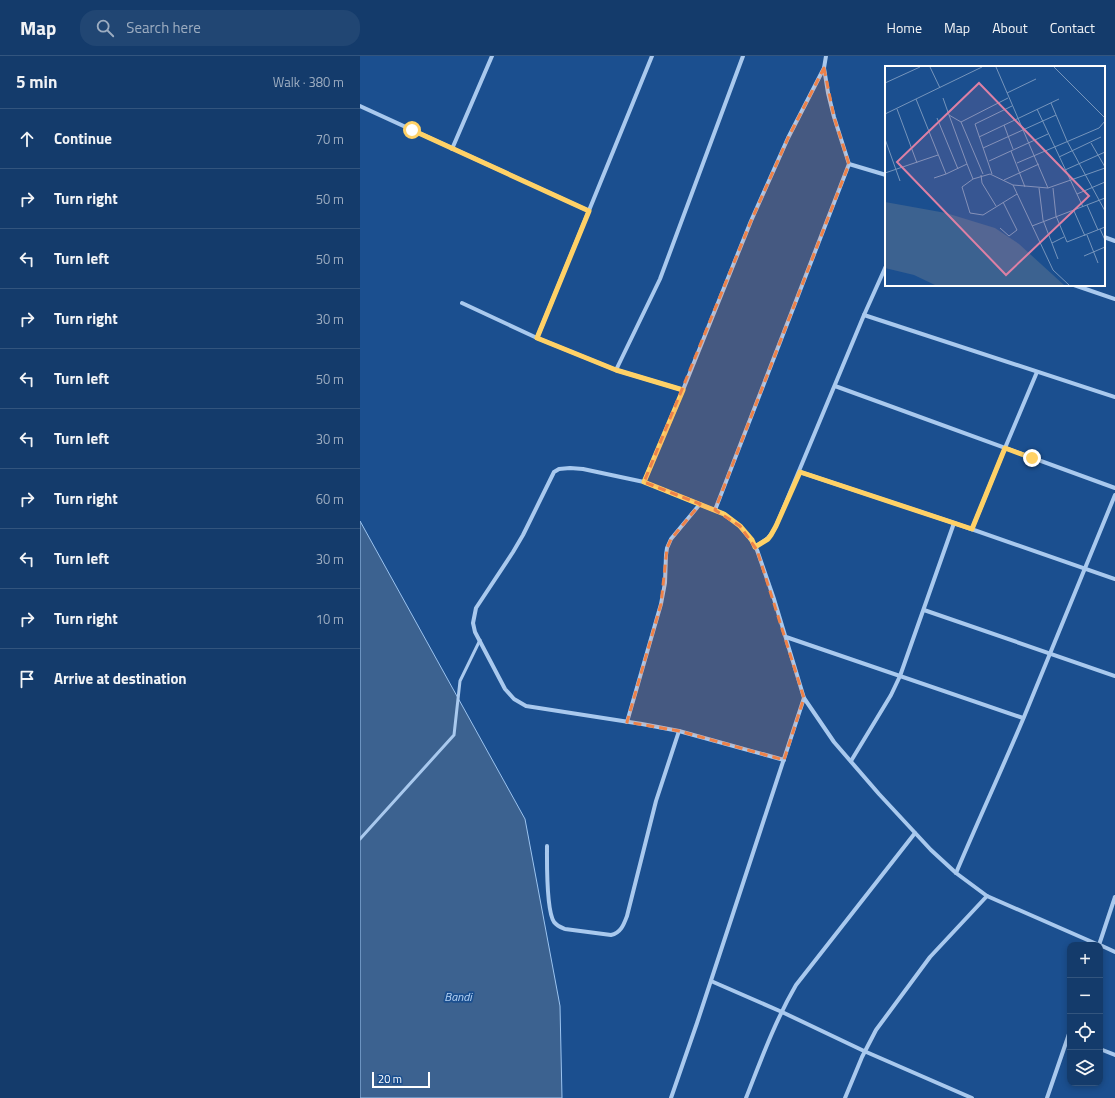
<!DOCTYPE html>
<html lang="en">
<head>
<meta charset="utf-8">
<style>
	:root { --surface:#143b6b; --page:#214673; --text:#f1f3f6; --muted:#9dadc1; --line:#33557e }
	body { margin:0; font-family:"Titillium Web",sans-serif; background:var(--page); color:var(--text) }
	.controls { position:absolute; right:12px; bottom:12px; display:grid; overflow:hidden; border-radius:8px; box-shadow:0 2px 6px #0003 }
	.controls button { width:36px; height:36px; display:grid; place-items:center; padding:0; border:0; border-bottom:1px solid var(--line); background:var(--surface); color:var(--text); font:20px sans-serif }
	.scale { position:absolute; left:12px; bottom:10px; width:58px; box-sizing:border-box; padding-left:4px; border:2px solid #fff; border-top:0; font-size:11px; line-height:14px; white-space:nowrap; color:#fff; -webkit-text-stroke:3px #1b4f8f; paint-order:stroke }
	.stop { position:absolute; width:12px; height:12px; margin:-9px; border:3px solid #ffd166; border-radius:50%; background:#fff }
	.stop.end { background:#ffd166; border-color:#fff; box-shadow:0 1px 4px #0008 }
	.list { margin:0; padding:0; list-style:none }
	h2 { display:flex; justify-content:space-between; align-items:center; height:52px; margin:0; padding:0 16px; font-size:17px }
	h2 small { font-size:13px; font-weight:400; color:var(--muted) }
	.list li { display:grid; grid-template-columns:26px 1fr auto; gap:12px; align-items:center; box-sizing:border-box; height:60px; padding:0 16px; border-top:1px solid var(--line) }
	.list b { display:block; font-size:15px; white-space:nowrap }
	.list em { font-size:13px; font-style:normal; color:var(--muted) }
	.icon { flex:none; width:22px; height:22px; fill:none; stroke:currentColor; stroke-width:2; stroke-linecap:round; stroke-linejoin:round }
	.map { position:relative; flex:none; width:755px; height:1042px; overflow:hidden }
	header { display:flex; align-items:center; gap:24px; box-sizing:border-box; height:56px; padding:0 20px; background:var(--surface); border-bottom:1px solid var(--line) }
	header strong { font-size:19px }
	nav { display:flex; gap:22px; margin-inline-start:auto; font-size:14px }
	.search { width:280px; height:36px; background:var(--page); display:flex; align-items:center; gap:10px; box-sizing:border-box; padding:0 14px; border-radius:16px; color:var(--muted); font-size:15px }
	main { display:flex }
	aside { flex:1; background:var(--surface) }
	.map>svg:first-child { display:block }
	.water { fill:#3c6290; stroke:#9cc4f0 }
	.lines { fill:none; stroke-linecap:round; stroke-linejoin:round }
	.service { stroke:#a9c9ee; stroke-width:3 }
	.minor { stroke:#a9c9ee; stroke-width:4 }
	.route { stroke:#ffd166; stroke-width:5 }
	.marked { fill:#ee8249; fill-opacity:0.2; stroke:#ee8249; stroke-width:3; stroke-dasharray:8 5; stroke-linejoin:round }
	.labels { text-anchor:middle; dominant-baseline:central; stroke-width:3.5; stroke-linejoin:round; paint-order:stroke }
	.water-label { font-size:12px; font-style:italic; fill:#b5d3f5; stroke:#1b4f8f }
	.inset-road { fill:none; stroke:#7695bc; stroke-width:1 }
	.view { fill:#dd80a5; fill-opacity:0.15; stroke:#dd80a5; stroke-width:2 }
	.inset-edge { fill:none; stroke:#fff; stroke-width:2 }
</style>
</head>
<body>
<header>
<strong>Map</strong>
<div class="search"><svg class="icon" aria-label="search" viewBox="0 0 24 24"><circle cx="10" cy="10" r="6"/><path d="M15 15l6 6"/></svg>Search here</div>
<nav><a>Home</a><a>Map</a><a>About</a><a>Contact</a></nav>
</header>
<main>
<aside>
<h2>5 min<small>Walk · 380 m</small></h2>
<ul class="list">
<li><svg class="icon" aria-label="ahead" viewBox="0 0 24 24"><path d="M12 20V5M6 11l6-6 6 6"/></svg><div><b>Continue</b></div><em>70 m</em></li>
<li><svg class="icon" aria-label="right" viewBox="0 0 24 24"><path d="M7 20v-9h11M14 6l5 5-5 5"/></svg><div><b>Turn right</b></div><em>50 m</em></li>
<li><svg class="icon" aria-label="left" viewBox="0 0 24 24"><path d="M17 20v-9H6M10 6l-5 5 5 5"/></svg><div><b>Turn left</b></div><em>50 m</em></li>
<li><svg class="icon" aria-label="right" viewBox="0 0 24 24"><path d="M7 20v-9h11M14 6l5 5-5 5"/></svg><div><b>Turn right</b></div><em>30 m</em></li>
<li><svg class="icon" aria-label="left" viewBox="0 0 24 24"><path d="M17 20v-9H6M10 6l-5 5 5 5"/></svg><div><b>Turn left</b></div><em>50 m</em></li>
<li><svg class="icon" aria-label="left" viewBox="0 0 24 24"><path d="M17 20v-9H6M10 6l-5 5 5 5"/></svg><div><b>Turn left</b></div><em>30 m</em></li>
<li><svg class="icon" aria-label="right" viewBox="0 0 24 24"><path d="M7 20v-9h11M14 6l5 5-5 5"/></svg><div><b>Turn right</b></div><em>60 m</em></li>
<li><svg class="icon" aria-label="left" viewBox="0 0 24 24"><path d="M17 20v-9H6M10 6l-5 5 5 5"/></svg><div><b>Turn left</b></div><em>30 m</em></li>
<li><svg class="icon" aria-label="right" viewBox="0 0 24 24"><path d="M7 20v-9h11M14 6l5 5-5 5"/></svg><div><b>Turn right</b></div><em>10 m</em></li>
<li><svg class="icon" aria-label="arrive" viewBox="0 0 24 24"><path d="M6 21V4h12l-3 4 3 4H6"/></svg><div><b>Arrive at destination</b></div></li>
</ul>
</aside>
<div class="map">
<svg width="755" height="1042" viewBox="0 0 755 1042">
	<rect width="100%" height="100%" fill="#1b4f8f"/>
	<path class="water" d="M 0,465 L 165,763 L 200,950 L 202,1042 L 0,1042 Z"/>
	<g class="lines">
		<path class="service" d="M 0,783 L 94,679 L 100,625 L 120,584"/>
		<g class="minor">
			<path d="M 292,0 L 177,282 L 256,314 L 323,334 L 284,426 L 364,458 L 380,470 L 391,484 L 397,494 L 414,543 L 444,642 L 474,686 L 519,738 L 571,794 L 596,817 L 627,840 L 739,889"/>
			<path d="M 466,0 L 464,12 L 468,37 L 474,61 L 489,108 L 526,119"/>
			<path d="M 0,50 L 229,155"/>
			<path d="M 92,93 L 132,0"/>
			<path d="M 744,181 L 755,185"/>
			<path d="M 714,229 L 755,243"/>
			<path d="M 102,247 L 177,282"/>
			<path d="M 504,259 L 755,341"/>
			<path d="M 256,314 L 300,223 L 383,0"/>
			<path d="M 475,330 L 755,432"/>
			<path d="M 323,334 L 391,165 L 428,82 L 464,12"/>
			<path d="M 440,416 L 594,467 L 755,523"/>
			<path d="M 284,426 L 223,413 L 210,412 L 199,413 L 194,416 L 163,479 L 153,496 L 116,552 L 113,567 L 115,576 L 145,633 L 154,643 L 166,650 L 282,668 L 319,675 L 424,704"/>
			<path d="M 355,454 L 489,108"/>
			<path d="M 612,473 L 645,392 L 677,316"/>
			<path d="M 395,491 C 406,484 410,482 416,470 L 504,259 L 526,210"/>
			<path d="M 564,554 L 755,620"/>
			<path d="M 426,581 L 663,662"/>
			<path d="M 267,666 L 301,548 L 305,527 L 306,499 L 307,492 L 311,483 L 340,448"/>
			<path d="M 491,705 L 531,639 L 540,620 L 594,467"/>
			<path d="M 187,790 C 187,807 186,854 194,866 C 197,870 200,871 205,873 L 251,879 C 261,877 264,868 267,860 L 296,745 L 319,675"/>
			<path d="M 596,817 C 618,765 642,713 664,661 C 695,587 724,513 755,439"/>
			<path d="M 739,889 L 755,841"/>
			<path d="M 740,889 L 755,896"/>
			<path d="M 351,925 L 422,956 L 504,995 L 612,1042"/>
			<path d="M 740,993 L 755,999"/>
			<path d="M 311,1042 L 337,967 L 444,642"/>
			<path d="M 386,1042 C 401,1004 415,965 436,929 L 555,777"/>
			<path d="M 485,1042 L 502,1001 L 516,974 L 570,901 L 627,840"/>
			<path d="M 687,1042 L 710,975"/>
		</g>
	</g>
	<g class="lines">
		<path class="route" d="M 52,74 L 229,155 L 177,282 L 256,314 L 323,334 L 284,426 L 364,458 L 380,470 L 392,484 L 395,491 L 408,483 L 411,479 L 416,470 L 440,416 L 612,473 L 645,392 L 672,402"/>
	</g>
	<path class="marked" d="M 464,12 L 474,61 L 489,108 L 355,454 L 380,470 L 397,494 L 444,642 L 424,704 L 319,675 L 267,666 L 301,548 L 307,492 L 311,483 L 340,448 L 284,426 L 391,165 L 428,82 Z"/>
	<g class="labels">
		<g class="water-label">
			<text x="98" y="940">Bandi</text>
		</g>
	</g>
	<g transform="translate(525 10)">
		<rect width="220" height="220" fill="#1b4f8f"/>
		<path d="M 0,136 L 61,147 L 110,162 L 134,178 L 179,219 L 50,219 L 29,209 L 0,202 Z" fill="#3c6290"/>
		<path class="inset-road" d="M 45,1 L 55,22M 111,1 L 163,122M 169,1 L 220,52M 0,17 L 35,1M 122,27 L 151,13M 58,32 L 64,49 L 76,56 L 123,32M 31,33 L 61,108 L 82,98 L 88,113 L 105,108 L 128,119 L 163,122 L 220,102M 166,37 L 182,75 L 220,145M 12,43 L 32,97M 152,43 L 198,141M 0,48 L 97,1M 64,49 L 82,98M 52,52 L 73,103M 76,56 L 98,108M 119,59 L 128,83M 94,71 L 174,33M 0,73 L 15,115M 206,77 L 220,101M 98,82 L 171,49M 126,85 L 140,121M 174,91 L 216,71M 104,95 L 163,68M 132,97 L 214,62 L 220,55M 180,104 L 220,86M 0,107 L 53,89M 107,108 L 90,58 L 127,40M 96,109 L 97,117 L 111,140M 49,112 L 61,108M 88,113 L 77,121 L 85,147 L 98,149 L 132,128M 119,114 L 154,98M 128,119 L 168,204 L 184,219M 154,122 L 158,154 L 173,193M 168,122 L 171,150 L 182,176 L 220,161M 192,128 L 220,116M 202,139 L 213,164M 189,145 L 200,170M 147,160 L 220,132M 115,162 L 124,170 L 132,164 L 118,136M 215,163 L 220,174M 202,169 L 213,197M 167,177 L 179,171M 199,190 L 220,181"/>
		<path class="view" d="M 94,17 L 204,130 L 121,209 L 12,96 Z"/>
		<rect width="220" height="220" class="inset-edge"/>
	</g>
</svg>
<div class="controls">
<button>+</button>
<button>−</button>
<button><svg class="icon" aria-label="locate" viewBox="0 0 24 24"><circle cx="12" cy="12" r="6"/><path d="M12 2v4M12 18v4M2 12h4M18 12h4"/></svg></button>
<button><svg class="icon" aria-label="layers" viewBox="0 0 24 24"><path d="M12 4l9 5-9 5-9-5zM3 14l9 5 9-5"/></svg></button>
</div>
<div class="scale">20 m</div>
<div class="stop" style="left:52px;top:74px"></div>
<div class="stop end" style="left:672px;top:402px"></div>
</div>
</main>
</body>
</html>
